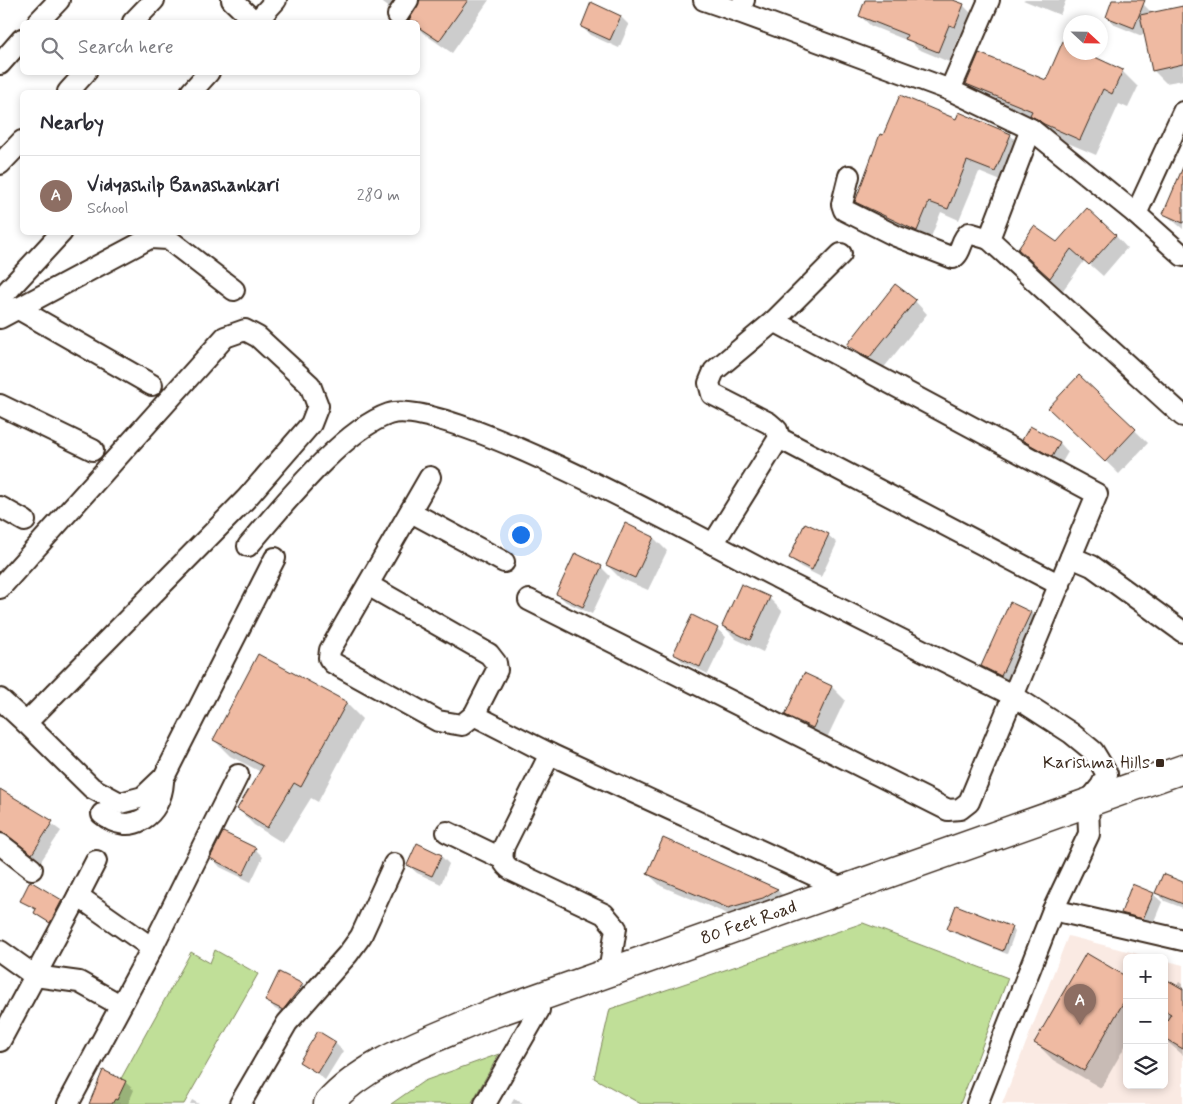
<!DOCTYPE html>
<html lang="en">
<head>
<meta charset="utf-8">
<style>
	:root { --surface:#fff; --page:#f7f7f7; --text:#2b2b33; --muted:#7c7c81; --line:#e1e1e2; --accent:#d93025 }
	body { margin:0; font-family:Mynerve,sans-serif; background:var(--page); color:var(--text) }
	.controls { position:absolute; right:15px; bottom:15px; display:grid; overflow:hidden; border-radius:8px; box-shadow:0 2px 8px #0003 }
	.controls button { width:45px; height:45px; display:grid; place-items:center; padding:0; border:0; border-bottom:1px solid var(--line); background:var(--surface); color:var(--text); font:25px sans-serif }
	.compass { position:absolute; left:1063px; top:15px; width:45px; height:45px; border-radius:50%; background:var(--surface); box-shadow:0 2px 8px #0003; rotate:112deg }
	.you { position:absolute; left:520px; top:534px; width:18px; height:18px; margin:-12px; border:4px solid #fff; border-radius:50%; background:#1a73e8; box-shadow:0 0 0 8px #1a73e833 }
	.badge { display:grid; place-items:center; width:32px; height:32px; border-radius:50%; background:var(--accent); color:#fff; font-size:16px; font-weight:700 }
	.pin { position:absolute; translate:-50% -41px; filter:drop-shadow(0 1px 2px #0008) }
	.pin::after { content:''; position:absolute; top:26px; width:18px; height:15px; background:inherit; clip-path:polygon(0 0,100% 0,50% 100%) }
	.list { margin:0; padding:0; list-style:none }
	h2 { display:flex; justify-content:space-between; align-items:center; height:65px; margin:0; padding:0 20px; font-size:21px }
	h2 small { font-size:16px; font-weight:400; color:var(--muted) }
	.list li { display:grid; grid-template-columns:32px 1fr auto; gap:15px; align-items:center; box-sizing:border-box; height:80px; padding:0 20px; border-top:1px solid var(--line) }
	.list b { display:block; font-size:19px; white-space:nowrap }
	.list p { margin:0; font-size:16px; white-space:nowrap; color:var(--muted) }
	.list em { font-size:16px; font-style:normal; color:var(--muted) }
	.icon { flex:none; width:28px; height:28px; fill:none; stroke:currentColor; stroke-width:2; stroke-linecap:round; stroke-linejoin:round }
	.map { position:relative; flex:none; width:1183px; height:1104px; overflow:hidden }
	.search { position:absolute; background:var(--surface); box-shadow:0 2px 8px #0003; left:20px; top:20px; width:400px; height:55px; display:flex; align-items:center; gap:12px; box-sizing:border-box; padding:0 18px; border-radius:8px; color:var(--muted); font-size:19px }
	.panel { position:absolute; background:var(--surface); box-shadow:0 2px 8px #0003; left:20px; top:90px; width:400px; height:145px; border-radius:8px }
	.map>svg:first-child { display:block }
	.built { fill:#faeae3 }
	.green { fill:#c0df98; stroke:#7e845b }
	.shadow { fill:#0003 }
	.building { fill:#efbaa2; stroke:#3b2a1e }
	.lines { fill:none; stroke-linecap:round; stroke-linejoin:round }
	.street-casing { stroke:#3b2a1e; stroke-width:24 }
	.secondary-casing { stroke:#3b2a1e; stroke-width:31 }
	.street { stroke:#fff; stroke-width:20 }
	.secondary { stroke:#fff; stroke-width:28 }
	.poi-dot { fill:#3b2a1e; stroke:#fff; stroke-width:2 }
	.labels { text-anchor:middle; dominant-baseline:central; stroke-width:5; stroke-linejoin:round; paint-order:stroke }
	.poi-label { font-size:18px; fill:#3b2a1e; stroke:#fff; text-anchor:end }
	.street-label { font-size:18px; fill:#3b2a1e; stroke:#fff }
</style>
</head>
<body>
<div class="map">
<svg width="1183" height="1104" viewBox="0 0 1183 1104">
	<rect width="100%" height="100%" fill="#fff"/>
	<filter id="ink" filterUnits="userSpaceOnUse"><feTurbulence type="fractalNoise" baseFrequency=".02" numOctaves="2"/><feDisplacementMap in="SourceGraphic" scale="10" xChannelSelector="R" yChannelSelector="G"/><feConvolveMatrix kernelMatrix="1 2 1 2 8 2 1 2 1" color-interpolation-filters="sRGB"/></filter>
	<g filter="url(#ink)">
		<path class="built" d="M 1068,936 L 1154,958 L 1127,958 L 1127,1085 L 1164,1085 L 1164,960 L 1183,965 L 1183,1104 L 1002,1104 Z"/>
		<g class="green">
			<path d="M 863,923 L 1008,978 L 960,1104 L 641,1104 L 594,1078 L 610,1009 Z"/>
			<path d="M 215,950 L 258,974 L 184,1104 L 107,1104 L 191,952 L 210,963 Z"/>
			<path d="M 499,1054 L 471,1104 L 391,1104 L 424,1081 Z"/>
		</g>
		<g class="shadow">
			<path d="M 379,0 L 489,0 L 452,53 L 423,33 L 418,27 L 418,22 L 410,20 L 421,1 L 415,2 L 403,18 Z"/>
			<path d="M 867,0 L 950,0 L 963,5 L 974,16 L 966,37 L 960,35 L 949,62 L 918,49 L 911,42 L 871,26 L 860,16 Z"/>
			<path d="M 1023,0 L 1066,0 L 1060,15 Z"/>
			<path d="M 1114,0 L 1134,0 L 1143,4 L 1151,12 L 1151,14 L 1183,7 L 1183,80 L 1166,83 L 1153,70 L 1144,30 L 1142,36 L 1115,25 L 1107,17 Z"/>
			<path d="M 621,17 L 629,25 L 619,48 L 590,35 L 582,27 Z"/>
			<path d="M 1063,45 L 1070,48 L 1070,52 L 1122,71 L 1138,87 L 1128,108 L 1119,104 L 1096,155 L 1061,140 L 1038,122 L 983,99 L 967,84 L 1046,82 Z"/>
			<path d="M 957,120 L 1010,135 L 1022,146 L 1006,183 L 979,172 L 959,220 L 941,212 L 929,242 L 868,213 L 856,202 Z"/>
			<path d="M 1183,174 L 1183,229 L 1165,214 Z"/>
			<path d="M 1115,235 L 1127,248 L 1103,276 L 1085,260 L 1063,290 L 1032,262 L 1057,244 Z"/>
			<path d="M 915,301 L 927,314 L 882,370 L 861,357 L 848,345 Z"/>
			<path d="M 1079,376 L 1148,443 L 1119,474 L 1063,420 Z"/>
			<path d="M 1031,427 L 1060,443 L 1068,452 L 1061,464 L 1032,449 L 1024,440 Z"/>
			<path d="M 626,525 L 654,538 L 667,551 L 648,590 L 620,578 L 607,565 Z"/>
			<path d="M 828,535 L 837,543 L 821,577 L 799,566 L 790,558 Z"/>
			<path d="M 601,567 L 610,576 L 592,614 L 566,602 L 558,594 Z"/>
			<path d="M 769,598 L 782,611 L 763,652 L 736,639 L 723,626 Z"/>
			<path d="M 1031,613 L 1039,621 L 1010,684 L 991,674 L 983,666 Z"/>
			<path d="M 717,629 L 726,637 L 708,674 L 683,662 L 675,654 Z"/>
			<path d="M 805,675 L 832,687 L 845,700 L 826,740 L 799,727 L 786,714 Z"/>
			<path d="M 346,703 L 362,719 L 318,802 L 311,798 L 283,843 L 254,825 L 238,809 L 261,772 L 230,756 L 214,740 Z"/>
			<path d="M 0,790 L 27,806 L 61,831 L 41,861 L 17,843 L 7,841 L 0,836 Z"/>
			<path d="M 664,839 L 777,890 L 790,902 L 742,920 L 661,886 L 648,874 Z"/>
			<path d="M 255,849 L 263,857 L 251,882 L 220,867 L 212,858 Z"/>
			<path d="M 441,856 L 449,864 L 441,884 L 417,873 L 408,865 Z"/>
			<path d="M 31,883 L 43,889 L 65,905 L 54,926 L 39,917 L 36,913 L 37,911 L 22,901 Z"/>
			<path d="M 1183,884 L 1183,908 L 1165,901 L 1157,893 Z"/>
			<path d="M 1153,894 L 1162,902 L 1152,926 L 1131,921 L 1122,913 Z"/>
			<path d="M 948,928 L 1011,928 L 1015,932 L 1007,954 L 952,932 Z"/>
			<path d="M 280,974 L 302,985 L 311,993 L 292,1017 L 275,1009 L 267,1000 Z"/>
			<path d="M 1127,979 L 1127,1043 L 1101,1088 L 1053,1060 L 1036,1043 Z"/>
			<path d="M 1164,980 L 1176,987 L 1179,982 L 1183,984 L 1183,1055 L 1164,1039 Z"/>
			<path d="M 335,1043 L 343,1051 L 325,1080 L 301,1061 Z"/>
			<path d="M 125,1082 L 134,1090 L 128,1104 L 91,1104 Z"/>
			<path d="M 514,1099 L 525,1104 L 511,1104 Z"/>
			<path d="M 192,1100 L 199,1104 L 190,1104 Z"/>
		</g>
		<g class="building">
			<path d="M 420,0 L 468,0 L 439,41 L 418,27 L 418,22 L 409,20 Z"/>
			<path d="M 865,0 L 953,0 L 964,4 L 955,27 L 949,25 L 938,52 L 905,39 L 907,35 L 859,16 Z"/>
			<path d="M 1112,0 L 1145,0 L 1134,28 L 1106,17 Z"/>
			<path d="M 591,2 L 621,16 L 610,40 L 581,27 Z"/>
			<path d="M 1183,6 L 1183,64 L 1152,71 L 1140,15 Z"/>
			<path d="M 1070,25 L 1070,52 L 1084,52 L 1123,70 L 1112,94 L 1103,89 L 1080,140 L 1044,124 L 1030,115 L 1032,111 L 966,84 L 979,53 L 1046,80 Z"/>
			<path d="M 900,95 L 956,119 L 959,112 L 1011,134 L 995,172 L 967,161 L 948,209 L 929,202 L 917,231 L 855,202 L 880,134 L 883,135 Z"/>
			<path d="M 1183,167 L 1183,223 L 1163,214 Z"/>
			<path d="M 1087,208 L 1116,235 L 1089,265 L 1071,249 L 1050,278 L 1018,249 L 1034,226 L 1057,242 Z"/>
			<path d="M 895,284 L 916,300 L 869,358 L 847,345 Z"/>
			<path d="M 1079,375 L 1136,429 L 1105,462 L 1048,408 Z"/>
			<path d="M 1030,426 L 1060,442 L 1052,457 L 1022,440 Z"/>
			<path d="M 625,523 L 654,537 L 635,578 L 606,565 Z"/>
			<path d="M 805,523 L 829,534 L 812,570 L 789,558 Z"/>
			<path d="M 575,553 L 602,566 L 583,607 L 556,594 Z"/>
			<path d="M 741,584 L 770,597 L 750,640 L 722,626 Z"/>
			<path d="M 1010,602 L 1031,612 L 1001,676 L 981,666 Z"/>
			<path d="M 692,615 L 718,628 L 700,667 L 673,654 Z"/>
			<path d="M 258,654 L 347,702 L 301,787 L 294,783 L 267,828 L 237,809 L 263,766 L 213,740 Z"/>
			<path d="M 804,673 L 832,686 L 813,728 L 785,715 Z"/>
			<path d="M 0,789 L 53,821 L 32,854 L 7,835 L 0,832 Z"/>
			<path d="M 223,832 L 256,848 L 243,875 L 210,858 Z"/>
			<path d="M 663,838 L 778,889 L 763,898 L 728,908 L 647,874 Z"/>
			<path d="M 417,843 L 442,855 L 432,876 L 407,865 Z"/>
			<path d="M 1163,874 L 1183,882 L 1183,904 L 1155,893 Z"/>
			<path d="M 30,881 L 62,900 L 50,923 L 34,913 L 36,909 L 20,901 Z"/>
			<path d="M 1132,884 L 1154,893 L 1143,919 L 1121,913 Z"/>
			<path d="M 956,905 L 1012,927 L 1003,951 L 947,929 Z"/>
			<path d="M 1086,953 L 1127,977 L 1127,996 L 1084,1071 L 1034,1043 Z"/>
			<path d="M 279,972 L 303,984 L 283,1010 L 265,1001 Z"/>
			<path d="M 1164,978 L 1183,989 L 1183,1049 L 1164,1038 L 1164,1025 L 1171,1014 L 1164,1010 Z"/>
			<path d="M 318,1031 L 336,1042 L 317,1073 L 299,1062 Z"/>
			<path d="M 103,1070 L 126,1081 L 117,1100 L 115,1099 L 112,1104 L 89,1104 Z"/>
		</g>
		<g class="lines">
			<defs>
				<g id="street">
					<path d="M 232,0 L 255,22"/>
					<path d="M 704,0 L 739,12"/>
					<path d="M 744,0 L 739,12 L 950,90 L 1031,129 L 1136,214 L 1183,256"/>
					<path d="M 398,15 L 408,0"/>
					<path d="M 38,22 L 59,0"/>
					<path d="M 133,22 L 154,0"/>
					<path d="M 256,22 L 276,0"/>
					<path d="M 0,64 L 22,39"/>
					<path d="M 950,90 L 989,0"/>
					<path d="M 68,92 L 86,72"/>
					<path d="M 191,92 L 209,72"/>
					<path d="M 1031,129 L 989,239 L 1183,416"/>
					<path d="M 0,164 L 22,141"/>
					<path d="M 849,176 L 842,204 L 844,210 L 896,236 L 953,258 C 962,253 960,240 969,233 L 989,239"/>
					<path d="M 1136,214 L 1183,112"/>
					<path d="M 0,299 L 62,232"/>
					<path d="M 17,308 L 152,385"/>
					<path d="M 0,318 L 150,238 L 168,239 L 234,290"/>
					<path d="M 0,405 L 93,450"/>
					<path d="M 779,438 L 1060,585"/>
					<path d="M 430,477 L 330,650 L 329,658 L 333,663 L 438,721 L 462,725 L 474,715 L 550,754 L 846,890"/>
					<path d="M 0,507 L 25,521"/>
					<path d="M 411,512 L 504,562"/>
					<path d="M 713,544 L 779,438 L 777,430 L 769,423 L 712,394 L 709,383 L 714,371 L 774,321 L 841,254"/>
					<path d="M 248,546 C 281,508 342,430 389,414 C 445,395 715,546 778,578 C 856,617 934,656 1012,695 L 1071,733 L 1093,751 L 1107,774 L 1101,786 L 1088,802 L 1089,834 L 1053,910 L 977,1104"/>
					<path d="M 1071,557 L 1092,566 L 1183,632"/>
					<path d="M 368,585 L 489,654 L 496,663 L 497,670 L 474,715"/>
					<path d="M 0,588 L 225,337 L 245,330 L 258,337 L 310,385 L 318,406 L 311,424 L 246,499 L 26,723 L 0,699"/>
					<path d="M 529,600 L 948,810 L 960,809 L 969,802 L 1097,494 L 774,321"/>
					<path d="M 26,723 L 92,788 L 120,803 L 143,797 L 164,777 L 275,558"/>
					<path d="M 550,754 L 504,846 C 501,858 502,864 513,871 L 604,914 L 616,928 L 609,973"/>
					<path d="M 102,814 C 131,838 161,815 163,782"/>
					<path d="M 447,832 L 501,858"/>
					<path d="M 0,844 L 32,869"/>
					<path d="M 78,896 L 96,861"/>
					<path d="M 1053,910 L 1183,940"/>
					<path d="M 152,948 L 238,775"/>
					<path d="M 0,951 L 35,976 L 78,896 L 152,948 L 68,1104"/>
					<path d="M 0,1041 L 35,976 L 79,982 L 120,1005"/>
					<path d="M 240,1104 L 287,1023 L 348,954 L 361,936 L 394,864"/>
					<path d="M 485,1104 L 539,1010"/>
				</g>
				<g id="secondary">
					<path id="s1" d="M 328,1104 C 367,1060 431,1041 483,1017 L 1183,769"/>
				</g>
			</defs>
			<use href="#street" class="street-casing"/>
			<use href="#secondary" class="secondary-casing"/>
			<use href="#street" class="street"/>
			<use href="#secondary" class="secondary"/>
		</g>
	</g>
	<rect class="poi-dot" x="1155" y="758" width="10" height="10" rx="2.5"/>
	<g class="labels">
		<g class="poi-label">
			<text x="1150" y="763">Karishma Hills</text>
		</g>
		<g class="street-label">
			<text stroke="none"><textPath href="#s1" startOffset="461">80 Feet Road</textPath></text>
		</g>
	</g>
</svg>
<div class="controls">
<button>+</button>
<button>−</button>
<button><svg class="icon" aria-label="layers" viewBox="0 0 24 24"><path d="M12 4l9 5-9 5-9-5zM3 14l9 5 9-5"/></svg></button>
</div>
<svg class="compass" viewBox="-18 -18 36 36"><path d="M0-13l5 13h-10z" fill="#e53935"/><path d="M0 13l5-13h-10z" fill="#7c7c81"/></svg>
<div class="you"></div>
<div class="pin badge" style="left:1080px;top:1025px;background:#8d6e63">A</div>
<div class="search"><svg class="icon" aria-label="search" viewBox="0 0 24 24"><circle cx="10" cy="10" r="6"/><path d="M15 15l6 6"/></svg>Search here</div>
<section class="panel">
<h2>Nearby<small></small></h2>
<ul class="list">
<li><span class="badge" style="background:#8d6e63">A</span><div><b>Vidyashilp Banashankari</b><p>School</p></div><em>280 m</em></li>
</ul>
</section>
</div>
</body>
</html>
